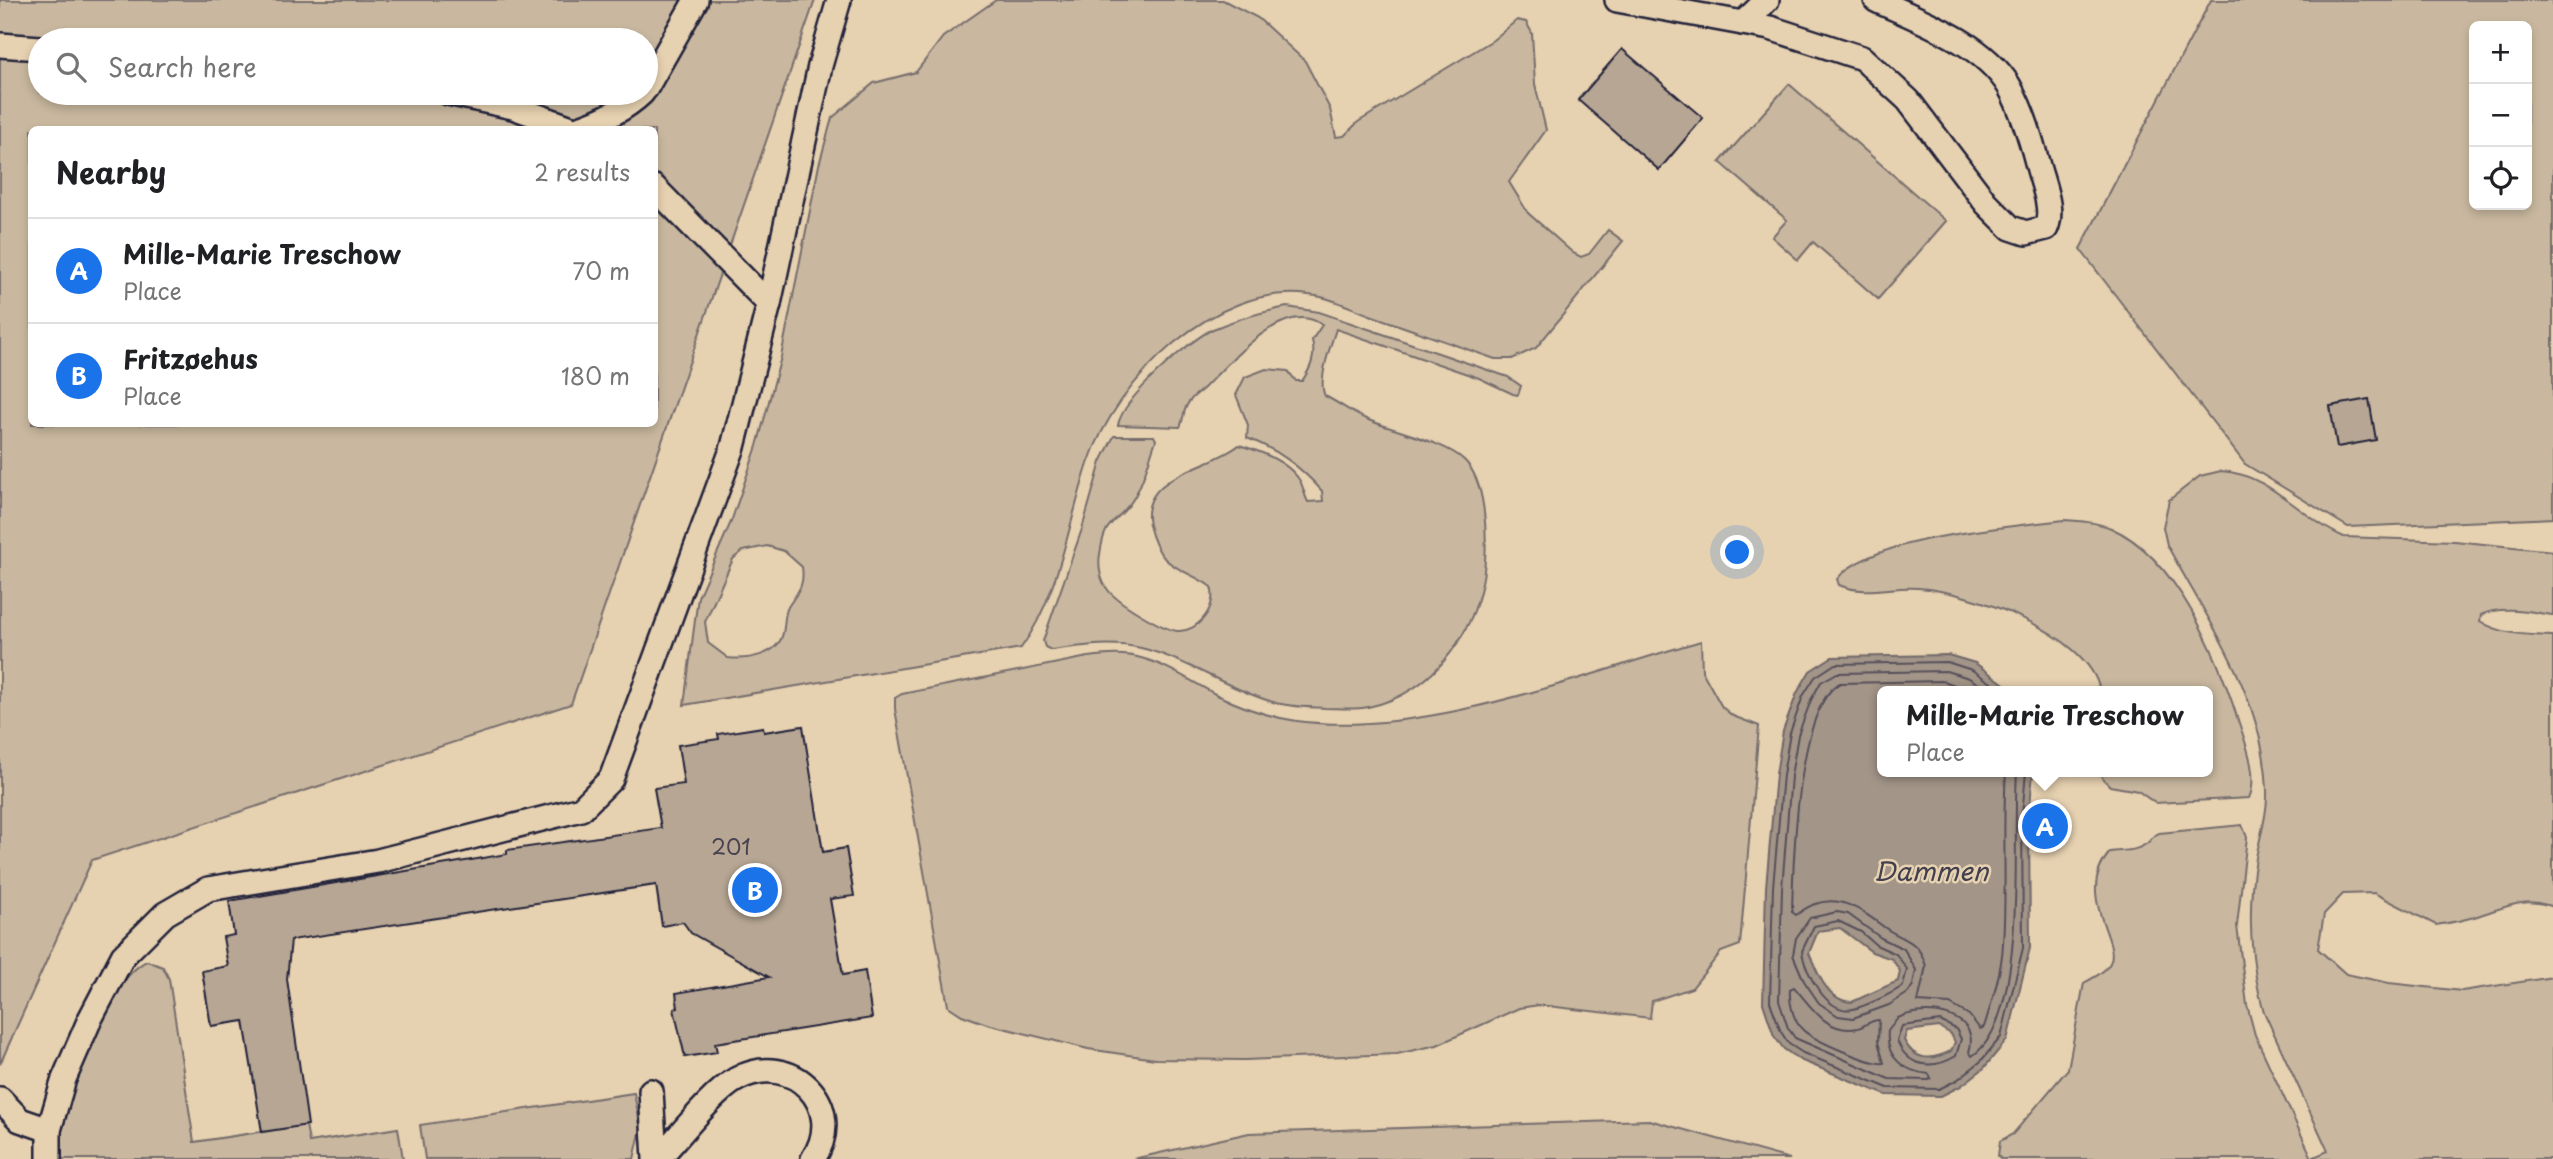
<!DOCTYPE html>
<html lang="en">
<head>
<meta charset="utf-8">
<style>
	:root { --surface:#fff; --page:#f6f6f6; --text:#202124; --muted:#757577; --line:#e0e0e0; --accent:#1a73e8 }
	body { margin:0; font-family:"Playpen Sans",sans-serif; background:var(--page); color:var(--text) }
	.controls { position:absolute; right:21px; top:21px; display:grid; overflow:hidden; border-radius:10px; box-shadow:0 4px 10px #0003 }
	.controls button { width:63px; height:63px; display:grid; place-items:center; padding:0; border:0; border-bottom:2px solid var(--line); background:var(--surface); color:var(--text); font:35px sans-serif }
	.you { position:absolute; left:1738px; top:553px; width:24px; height:24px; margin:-18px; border:5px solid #fff; border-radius:50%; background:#1a73e8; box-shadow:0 0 0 10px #1a73e833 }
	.badge { display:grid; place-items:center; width:46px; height:46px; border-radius:50%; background:var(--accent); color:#fff; font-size:23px; font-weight:700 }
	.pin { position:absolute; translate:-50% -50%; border:4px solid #fff; box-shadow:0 2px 7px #0006 }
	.popup { position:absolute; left:1877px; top:686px; width:336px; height:91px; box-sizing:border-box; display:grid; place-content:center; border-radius:10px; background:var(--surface); filter:drop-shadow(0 2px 5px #0005); font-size:23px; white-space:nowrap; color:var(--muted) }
	.popup b { font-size:26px; color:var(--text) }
	.popup::after { content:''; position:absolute; left:50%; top:100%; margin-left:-14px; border:14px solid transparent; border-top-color:var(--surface) }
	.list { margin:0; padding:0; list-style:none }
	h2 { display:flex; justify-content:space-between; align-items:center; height:91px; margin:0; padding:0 28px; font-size:30px }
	h2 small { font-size:23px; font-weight:400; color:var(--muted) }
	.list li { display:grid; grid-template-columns:46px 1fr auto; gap:21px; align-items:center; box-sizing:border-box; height:105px; padding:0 28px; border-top:2px solid var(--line) }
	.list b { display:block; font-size:26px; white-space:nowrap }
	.list p { margin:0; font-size:23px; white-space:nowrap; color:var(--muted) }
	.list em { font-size:23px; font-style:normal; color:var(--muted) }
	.icon { flex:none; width:38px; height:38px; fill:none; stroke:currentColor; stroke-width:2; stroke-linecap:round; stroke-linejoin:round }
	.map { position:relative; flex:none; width:2553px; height:1159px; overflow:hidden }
	.search { position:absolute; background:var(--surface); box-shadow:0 4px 10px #0003; left:28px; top:28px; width:630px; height:77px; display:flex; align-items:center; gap:18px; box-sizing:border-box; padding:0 24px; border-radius:38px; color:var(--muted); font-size:26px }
	.panel { position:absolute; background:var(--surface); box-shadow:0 4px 10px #0003; left:28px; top:126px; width:630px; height:301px; border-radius:10px }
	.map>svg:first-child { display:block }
	.green { fill:#c9b89f; stroke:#766d6d; stroke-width:2; fill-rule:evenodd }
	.water { fill:#a39588; stroke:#6f6769; stroke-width:2; fill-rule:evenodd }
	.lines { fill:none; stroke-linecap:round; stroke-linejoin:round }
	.shore { stroke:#56505a; stroke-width:2 }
	.building { fill:#b6a693; stroke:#22223b; stroke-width:2 }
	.lane-casing { stroke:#22223b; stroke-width:28 }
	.lane { stroke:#e6d1b0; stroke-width:23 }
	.labels { text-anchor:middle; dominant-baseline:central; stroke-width:5; stroke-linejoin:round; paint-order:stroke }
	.number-label { font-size:21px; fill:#474351 }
	.water-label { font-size:26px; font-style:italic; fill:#423f4e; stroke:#e6d1b0 }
</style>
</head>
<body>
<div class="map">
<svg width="2553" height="1159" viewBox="0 0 2553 1159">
	<rect width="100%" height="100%" fill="#e6d1b0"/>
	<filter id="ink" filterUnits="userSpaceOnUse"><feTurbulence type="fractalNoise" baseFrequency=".0143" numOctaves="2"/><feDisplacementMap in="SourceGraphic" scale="14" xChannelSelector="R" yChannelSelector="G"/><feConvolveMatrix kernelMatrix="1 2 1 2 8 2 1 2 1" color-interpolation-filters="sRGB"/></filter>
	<g filter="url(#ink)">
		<g class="green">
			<path d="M 0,0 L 815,0 L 571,704 L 92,860 L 0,1064 ZM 40,40 L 646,40 L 646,93 L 40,93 ZM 32,130 L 654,130 L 654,424 L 32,424 Z"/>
			<path d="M 996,0 L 1223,0 L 1258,18 L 1305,61 L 1330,109 L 1336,137 L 1344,136 L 1358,122 L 1493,40 L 1517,20 L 1526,22 L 1532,33 L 1535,84 L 1546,130 L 1509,182 L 1528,213 L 1573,253 L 1581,257 L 1589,254 L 1608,230 L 1623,241 L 1536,348 L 1512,359 L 1495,359 C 1453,344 1412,330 1370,315 C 1351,308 1330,297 1309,295 C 1214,282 1116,381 1088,464 C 1068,524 1059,596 1021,648 L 684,705 L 698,597 L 731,522 L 757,446 L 781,357 L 819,165 L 832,118 L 874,83 L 916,72 L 943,37 ZM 767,546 L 784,551 L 802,567 C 805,587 797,592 788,607 C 784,614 785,625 783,633 C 778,656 747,660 728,658 L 708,643 L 705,622 L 733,559 L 743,551 Z"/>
			<path d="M 2211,0 L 2553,0 L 2553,518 L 2348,527 L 2245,464 L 2080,249 ZM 2474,26 L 2527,26 L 2527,205 L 2474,205 Z"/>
			<path d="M 1789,84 L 1946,221 L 1878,299 L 1813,242 L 1798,260 L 1772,237 L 1787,220 L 1720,162 Z"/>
			<path d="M 1287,307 L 1319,312 L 1508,377 L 1521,386 L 1518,395 L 1513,394 L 1479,378 L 1336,329 C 1331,345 1317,380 1325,396 C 1339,403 1352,413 1366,419 C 1391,430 1445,442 1464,460 C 1486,481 1487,533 1485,561 C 1480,628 1435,693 1368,707 C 1354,710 1339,708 1325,708 C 1308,707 1290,707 1273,702 C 1227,689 1187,659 1141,648 C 1112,641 1081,646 1051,650 L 1045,647 L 1043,641 L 1082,529 L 1101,462 L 1114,436 L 1154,436 L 1156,440 C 1149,459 1142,489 1129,505 C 1111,527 1105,521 1100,554 C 1098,566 1100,580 1108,590 C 1117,602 1162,629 1177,631 C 1198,633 1218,606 1211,587 C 1197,576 1179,572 1165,559 C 1156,549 1152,537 1149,525 C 1138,474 1212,468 1239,445 C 1260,451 1288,461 1300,481 C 1304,488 1304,495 1308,502 L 1323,501 L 1322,491 C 1300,466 1278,450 1247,438 L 1248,425 L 1236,395 L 1245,377 L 1266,369 L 1288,371 L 1296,381 L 1302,381 C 1311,368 1316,356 1312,340 L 1322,325 C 1285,296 1228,364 1205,387 C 1200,392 1193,396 1189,402 C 1183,409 1184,419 1180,427 L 1118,425 C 1123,398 1188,341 1213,329 C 1236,319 1262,312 1287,307 Z"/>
			<path d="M 2221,471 C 2271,474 2300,518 2344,537 L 2454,541 L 2553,551 L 2553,615 C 2531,612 2502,605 2481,615 L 2480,621 C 2500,635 2530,635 2553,636 L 2553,907 C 2523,895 2502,909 2474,917 C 2461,921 2448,923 2436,925 L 2374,893 L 2343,894 L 2324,914 L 2318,949 L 2346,974 L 2389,983 L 2462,991 L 2553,977 L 2553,1159 L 2001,1159 L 1998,1156 L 2000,1141 L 2013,1134 L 2068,1069 L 2084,983 C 2093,978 2105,972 2110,963 C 2122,941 2073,896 2110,852 C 2122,850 2136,852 2146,844 C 2152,840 2151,836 2159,833 L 2242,825 L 2247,837 L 2237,926 L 2247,1005 L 2255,1035 L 2312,1158 L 2328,1151 L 2264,1012 C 2250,964 2247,908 2256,858 C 2260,836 2268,813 2267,790 C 2264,698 2209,622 2167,545 L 2163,527 L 2169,500 L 2200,476 Z"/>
			<path d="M 2064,520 C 2080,521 2096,522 2111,528 C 2177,557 2218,657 2238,720 C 2245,741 2259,777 2249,798 L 2155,803 L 2138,791 L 2110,786 L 2102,778 L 2101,772 L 2208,772 L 2208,691 L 2100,691 C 2089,633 1969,591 1918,588 C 1890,586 1865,596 1839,585 L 1837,579 C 1870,537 2010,527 2064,520 Z"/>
			<path d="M 1701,641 L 1702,671 L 1722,707 L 1733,716 L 1759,726 L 1740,945 L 1721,952 L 1692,988 L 1652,1001 L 1650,1018 L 1539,1005 L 1519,1008 L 1437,1045 L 1397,1054 L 1245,1060 L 1155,1059 L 1088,1049 L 987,1024 L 962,1015 L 948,1006 L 895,709 L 895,698 L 902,694 L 1088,657 C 1106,655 1123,653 1141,658 C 1168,665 1192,682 1217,695 C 1241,707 1270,717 1297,721 C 1425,738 1578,676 1701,641 Z"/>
			<path d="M 147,961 L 163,967 L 169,979 L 194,1142 L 306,1125 L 309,1142 L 398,1128 L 403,1159 L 57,1159 C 60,1114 105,979 147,961 Z"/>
			<path d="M 634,1093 L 641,1129 L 634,1159 L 425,1159 L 420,1125 Z"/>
			<path d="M 1649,1120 L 1790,1159 L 1133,1159 L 1249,1133 Z"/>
		</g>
		<path class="water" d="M 1948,655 L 1975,663 L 2014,691 L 1882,691 L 1882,772 L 2033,772 L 2029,817 L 2030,948 L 2007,1040 L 1984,1068 L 1961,1086 L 1941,1096 L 1886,1095 L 1800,1060 L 1784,1049 L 1774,1036 L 1763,1003 L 1766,887 L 1776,774 L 1783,731 L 1797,693 L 1810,671 L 1832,657 ZM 1840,928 L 1872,952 L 1892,959 L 1900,971 L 1898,981 L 1852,1002 C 1827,1001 1817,972 1809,953 L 1818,931 ZM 1939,1027 L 1951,1034 L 1955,1042 L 1951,1051 C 1931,1061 1914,1061 1904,1040 L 1907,1031 Z"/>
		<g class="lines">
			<g class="shore">
				<path d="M 1970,691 L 1944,681 L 1840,683 C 1797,706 1793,865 1792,912 L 1796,915 C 1830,888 1855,905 1884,927 C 1903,941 1918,938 1926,966 L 1918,1002 L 1950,1004 L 1969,1015 L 1980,1029 L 1984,1027 C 1992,1001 2002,971 2003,943 C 2007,886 2002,829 2006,772"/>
				<path d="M 1990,691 L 1969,678 L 1946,671 L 1837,673 L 1821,682 L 1811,700 L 1798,735 L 1791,776 L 1782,888 L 1779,1001 L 1788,1028 L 1795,1038 L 1889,1079 L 1928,1080 L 1931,1078 L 1929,1074 C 1905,1072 1885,1058 1888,1031 L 1898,1018 C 1923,1005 1982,1012 1969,1052 L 1972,1056 C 2029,1020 2012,836 2017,772"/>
				<path d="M 2003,691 L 1972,670 L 1947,662 L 1835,664 L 1815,677 L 1803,696 L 1790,733 L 1783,775 L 1773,887 L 1770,1002 L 1781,1032 L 1789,1044 L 1803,1053 L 1888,1088 L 1939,1089 L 1957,1080 L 1980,1062 L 2001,1037 L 2023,948 L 2022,816 L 2026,772"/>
				<path d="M 1837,912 L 1848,914 L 1881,938 L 1904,949 L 1916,970 L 1913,985 L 1908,993 L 1889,1005 L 1853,1018 L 1838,1016 L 1819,1003 L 1804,981 L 1793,955 L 1796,938 L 1810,918 Z"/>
				<path d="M 1838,921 L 1861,932 L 1876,945 L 1896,954 L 1907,969 L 1903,986 C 1891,994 1866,1006 1853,1009 C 1827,1015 1804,971 1802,951 L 1814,926 Z"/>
				<path d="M 1794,987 C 1811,1006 1827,1035 1858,1028 C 1866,1026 1870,1020 1879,1020 L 1878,1042 L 1884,1063 C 1871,1065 1813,1040 1803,1030 C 1793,1021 1789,1002 1790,989 Z"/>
				<path d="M 1940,1021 L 1956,1029 L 1961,1039 L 1956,1056 C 1933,1070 1907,1068 1897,1040 L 1902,1026 Z"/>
			</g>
		</g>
		<g class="building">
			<path d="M 1622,49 L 1703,118 L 1659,170 L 1578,100 Z"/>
			<path d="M 2369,399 L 2376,440 L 2337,447 L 2330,406 Z"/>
			<path d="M 803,726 L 823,852 L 846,848 L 854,896 L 830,899 L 843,975 L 865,971 L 872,1018 L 715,1043 L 717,1052 L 685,1057 L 674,1009 L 678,1008 L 676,993 L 769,977 L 691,933 L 683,922 L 662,926 L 656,885 L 291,940 L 287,979 L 308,1125 L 262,1132 L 244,1021 L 211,1026 L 202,971 L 228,966 L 223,937 L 234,935 L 229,901 L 507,854 L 507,850 L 661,828 L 654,788 L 684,784 L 678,745 L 719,739 L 718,734 L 763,727 L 764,732 Z"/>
		</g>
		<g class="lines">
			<defs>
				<g id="lane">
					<path d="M 1617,0 L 1770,28 L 1862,58 L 1908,100 L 1986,203 L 2011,228 L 2026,233 L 2046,228 C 2054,210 2043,185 2038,166 C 2031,139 2023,111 2009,86 C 1982,42 1921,21 1876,0"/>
					<path d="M 1743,23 L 1767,0"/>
					<path d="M 0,45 L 40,48"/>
					<path d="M 646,88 L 696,0"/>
					<path d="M 448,93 L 513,107 L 577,130"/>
					<path d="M 576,129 C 601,121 623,111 642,93"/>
					<path d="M 654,187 L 769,304"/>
					<path d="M 651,1091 L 655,1159"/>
					<path d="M 0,1099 L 20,1120 L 49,1130"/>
					<path d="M 49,1159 L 49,1130 L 64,1079 L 90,1019 L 123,956 L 165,914 L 208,889 L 378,861 L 581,809 L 611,779 L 733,447 L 769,304 L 820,66 L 839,0"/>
					<path d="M 658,1159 C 678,1138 713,1092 737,1079 C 792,1049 848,1107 813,1159"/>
				</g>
			</defs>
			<use href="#lane" class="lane-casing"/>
			<use href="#lane" class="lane"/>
		</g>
	</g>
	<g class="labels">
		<g class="number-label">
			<text x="731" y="846">201</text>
		</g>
		<g class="water-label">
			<text x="1931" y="870">Dammen</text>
		</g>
	</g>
</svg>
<div class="controls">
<button>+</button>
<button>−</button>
<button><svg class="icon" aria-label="locate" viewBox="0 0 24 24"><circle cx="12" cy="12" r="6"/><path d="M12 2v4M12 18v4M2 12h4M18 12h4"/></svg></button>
</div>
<div class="you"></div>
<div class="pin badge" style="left:2045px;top:826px">A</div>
<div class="popup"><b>Mille-Marie Treschow</b>Place</div>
<div class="pin badge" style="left:755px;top:890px">B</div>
<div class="search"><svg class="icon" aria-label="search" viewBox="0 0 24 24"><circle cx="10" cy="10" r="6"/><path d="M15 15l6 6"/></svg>Search here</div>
<section class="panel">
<h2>Nearby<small>2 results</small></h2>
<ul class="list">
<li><span class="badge">A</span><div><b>Mille-Marie Treschow</b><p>Place</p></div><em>70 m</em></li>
<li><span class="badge">B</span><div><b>Fritzøehus</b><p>Place</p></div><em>180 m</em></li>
</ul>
</section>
</div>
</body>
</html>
